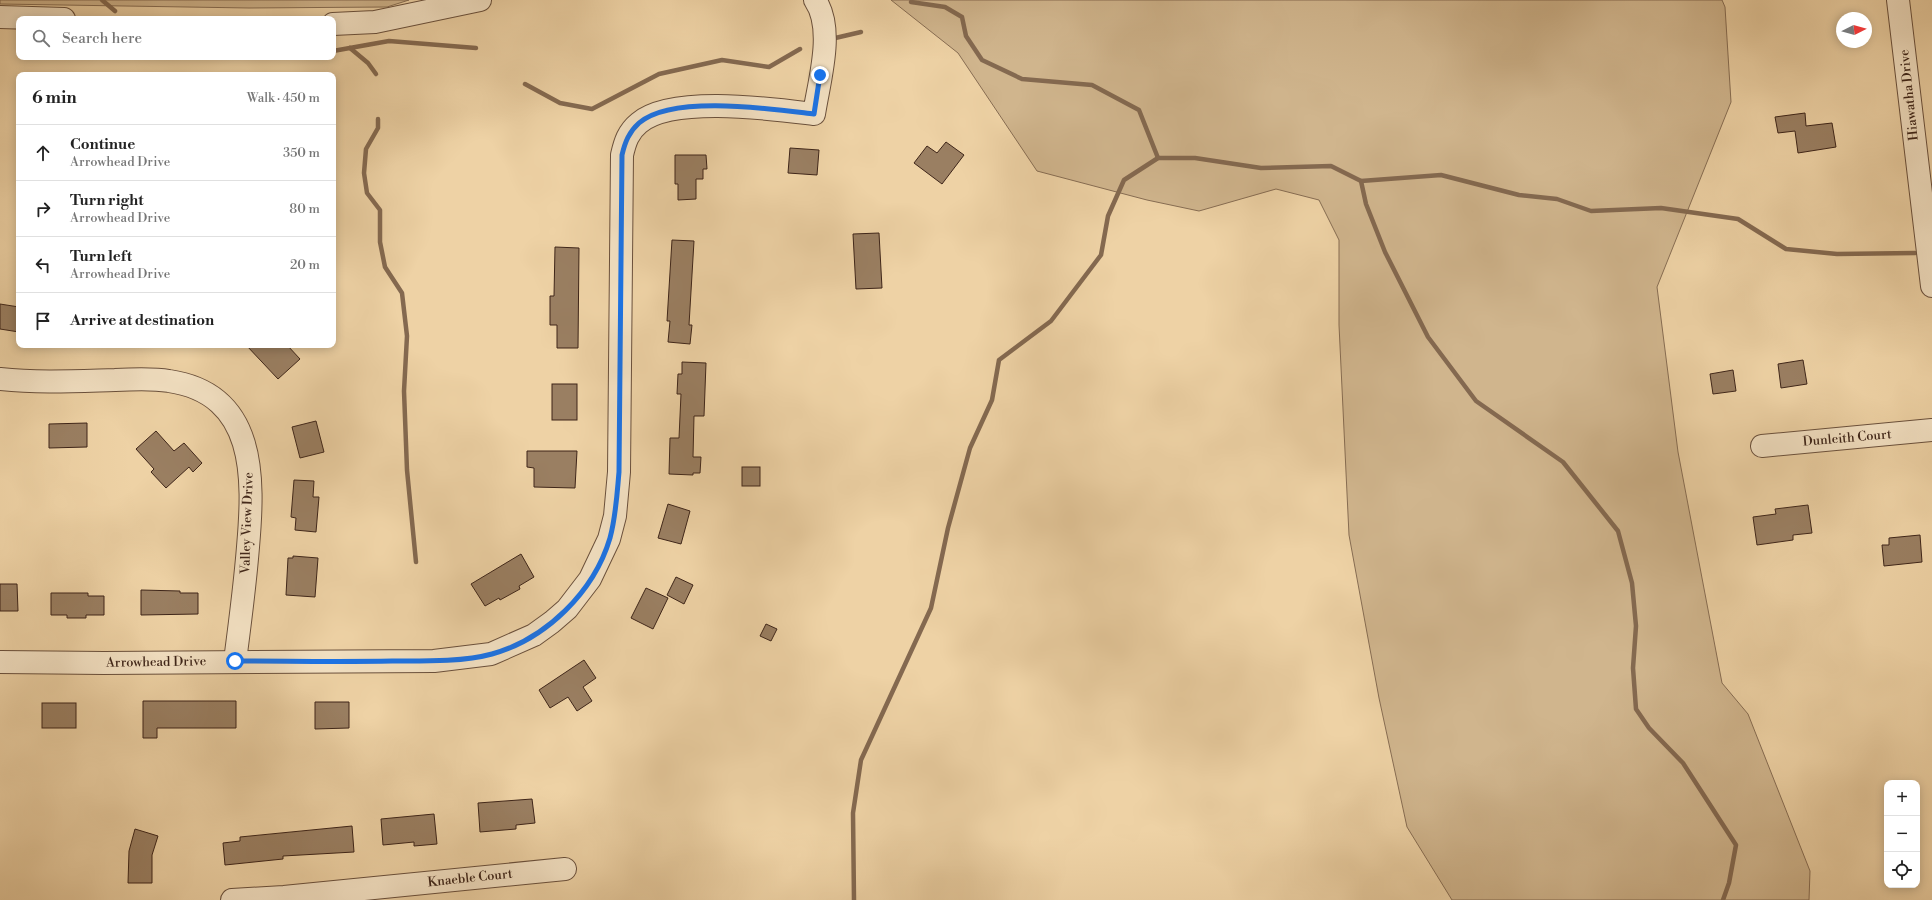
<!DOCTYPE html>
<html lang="en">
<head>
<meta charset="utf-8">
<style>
	:root { --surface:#fff; --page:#f6f6f6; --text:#222; --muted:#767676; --line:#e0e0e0 }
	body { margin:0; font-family:"Libre Bodoni",serif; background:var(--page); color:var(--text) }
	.controls { position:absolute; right:12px; bottom:12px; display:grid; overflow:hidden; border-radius:8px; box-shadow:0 2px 10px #0003 }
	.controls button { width:36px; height:36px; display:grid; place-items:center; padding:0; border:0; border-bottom:1px solid var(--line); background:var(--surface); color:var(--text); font:20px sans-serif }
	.compass { position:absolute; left:1836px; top:12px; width:36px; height:36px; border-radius:50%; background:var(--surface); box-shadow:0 2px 10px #0003; rotate:84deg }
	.stop { position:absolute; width:12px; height:12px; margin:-9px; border:3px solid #1a73e8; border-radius:50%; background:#fff }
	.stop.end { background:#1a73e8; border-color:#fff; box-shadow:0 1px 4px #0008 }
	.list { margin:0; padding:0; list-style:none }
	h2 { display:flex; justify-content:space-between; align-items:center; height:52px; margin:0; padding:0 16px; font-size:17px }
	h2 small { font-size:13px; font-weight:400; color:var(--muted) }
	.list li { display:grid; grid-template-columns:26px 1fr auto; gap:12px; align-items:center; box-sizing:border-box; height:56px; padding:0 16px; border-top:1px solid var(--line) }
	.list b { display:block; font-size:15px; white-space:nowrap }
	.list p { margin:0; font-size:13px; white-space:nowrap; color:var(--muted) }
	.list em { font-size:13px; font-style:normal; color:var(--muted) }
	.icon { flex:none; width:22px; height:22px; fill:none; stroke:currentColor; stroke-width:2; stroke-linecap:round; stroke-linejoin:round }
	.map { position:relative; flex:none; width:1932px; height:900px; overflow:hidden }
	.search { position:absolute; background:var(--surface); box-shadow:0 2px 10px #0003; left:16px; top:16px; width:320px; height:44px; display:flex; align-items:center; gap:10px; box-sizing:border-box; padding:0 14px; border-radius:8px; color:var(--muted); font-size:15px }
	.panel { position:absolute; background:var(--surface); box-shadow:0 2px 10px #0003; left:16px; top:72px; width:320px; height:276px; border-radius:8px }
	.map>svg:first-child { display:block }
	.green { fill:#d0b58d; stroke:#876d53 }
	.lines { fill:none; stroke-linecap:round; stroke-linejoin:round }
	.stream { stroke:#846950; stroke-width:4.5 }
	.building { fill:#9a7f62; stroke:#3e2519 }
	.minor-casing { stroke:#6a503c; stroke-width:24 }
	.minor { stroke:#f4e2c4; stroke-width:22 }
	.route { stroke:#1a73e8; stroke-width:5 }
	.labels { text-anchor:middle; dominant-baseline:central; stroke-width:3; stroke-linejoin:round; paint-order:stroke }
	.street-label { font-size:13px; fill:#3e2519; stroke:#f4e2c4 }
</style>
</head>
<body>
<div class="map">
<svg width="1932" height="900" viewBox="0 0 1932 900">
	<rect width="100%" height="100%" fill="#eed2a5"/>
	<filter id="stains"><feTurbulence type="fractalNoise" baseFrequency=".005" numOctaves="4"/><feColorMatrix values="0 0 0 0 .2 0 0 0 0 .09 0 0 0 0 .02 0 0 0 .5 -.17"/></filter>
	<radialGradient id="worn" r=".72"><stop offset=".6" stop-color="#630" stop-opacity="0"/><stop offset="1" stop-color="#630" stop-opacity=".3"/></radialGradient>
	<g class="green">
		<path d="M 0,0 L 409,0 L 387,7 L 249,8 L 0,4 Z"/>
		<path d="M 891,0 L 1722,0 L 1725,7 L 1731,102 L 1657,287 L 1678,452 L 1722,683 L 1748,714 L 1810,871 L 1809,900 L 1452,900 L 1407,827 L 1379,698 L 1349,535 L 1339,325 L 1339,240 L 1319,200 L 1276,189 L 1199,211 L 1147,200 L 1037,171 L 958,53 Z"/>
	</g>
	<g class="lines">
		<g class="stream">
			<path d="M 102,0 L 115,11"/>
			<path d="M 911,2 L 945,7 L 962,17 L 966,36 L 982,60 L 1022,79 L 1092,85 L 1139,110 L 1158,158"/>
			<path d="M 831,39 L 861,32"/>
			<path d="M 350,48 L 368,63 L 376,74"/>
			<path d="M 333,51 L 389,41 L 476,48"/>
			<path d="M 265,57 L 279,57"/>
			<path d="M 525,84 L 560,103 L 592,109 L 659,74 L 722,60 L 769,67 L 800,49"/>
			<path d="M 378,119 L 378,128 L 366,149 L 364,173 L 367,193 L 380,210 L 380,242 L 385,267 L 402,293 L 407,336 L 404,391 L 407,470 L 416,562"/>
			<path d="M 1361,181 L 1366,204 L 1385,252 L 1428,337 L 1476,401 L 1563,462 L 1618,531 L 1632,583 L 1636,626 L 1633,668 L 1636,709 L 1649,728 L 1683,763 L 1736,845 L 1729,883 L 1723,900"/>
			<path d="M 854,900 L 853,813 L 861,760 L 931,608 L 948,528 L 970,448 L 992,400 L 999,360 L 1051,321 L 1101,255 L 1108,216 L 1124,180 L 1158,158 L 1195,158 L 1261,168 L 1331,166 L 1361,181 L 1441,175 L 1519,195 L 1557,199 L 1591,211 L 1661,208 L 1738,219 L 1786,249 L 1837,254 L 1915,253"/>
		</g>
	</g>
	<g class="building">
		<path d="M 1805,113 L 1806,126 L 1832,123 L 1836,147 L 1798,153 L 1795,131 L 1778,133 L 1775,117 Z"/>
		<path d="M 946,142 L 964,155 L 942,184 L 914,163 L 927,146 L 937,153 Z"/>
		<path d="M 790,148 L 819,150 L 817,175 L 788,173 Z"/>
		<path d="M 675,155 L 706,155 L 707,169 L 703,169 L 703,179 L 696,179 L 696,199 L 678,200 L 678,184 L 675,184 Z"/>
		<path d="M 879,233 L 882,288 L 856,289 L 853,234 Z"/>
		<path d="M 672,240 L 694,241 L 689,325 L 692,325 L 690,344 L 668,342 L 670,321 L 667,321 Z"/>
		<path d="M 555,247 L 579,248 L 578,348 L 557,348 L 557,325 L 550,325 L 550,296 L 554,296 Z"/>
		<path d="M 0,304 L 19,307 L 19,332 L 0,329 Z"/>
		<path d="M 246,345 L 287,345 L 300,359 L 278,379 Z"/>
		<path d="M 1803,360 L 1807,384 L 1781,388 L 1778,364 Z"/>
		<path d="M 682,362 L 706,363 L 704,416 L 694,416 L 693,457 L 701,457 L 700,473 L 693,473 L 693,475 L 669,474 L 670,438 L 679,438 L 681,394 L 677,394 L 678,374 L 682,374 Z"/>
		<path d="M 1733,370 L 1736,391 L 1713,394 L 1710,374 Z"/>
		<rect x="552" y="384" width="25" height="36"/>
		<path d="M 316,421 L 324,452 L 300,458 L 292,427 Z"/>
		<path d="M 87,423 L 87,447 L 49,448 L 49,424 Z"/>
		<path d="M 156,431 L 174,451 L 184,443 L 202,463 L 193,472 L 189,467 L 166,488 L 151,472 L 154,469 L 136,449 Z"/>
		<path d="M 527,451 L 577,451 L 575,488 L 534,487 L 534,468 L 527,467 Z"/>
		<rect x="742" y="467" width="18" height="19"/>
		<path d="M 294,480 L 314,481 L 313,497 L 319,497 L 316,532 L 295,530 L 296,518 L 291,517 Z"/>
		<path d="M 668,504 L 690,511 L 681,544 L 658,538 Z"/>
		<path d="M 1808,505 L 1812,533 L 1793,535 L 1793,540 L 1757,545 L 1753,517 L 1776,514 L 1775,509 Z"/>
		<path d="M 1920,535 L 1922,562 L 1884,566 L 1882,545 L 1889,545 L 1889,538 Z"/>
		<path d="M 521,554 L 534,577 L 519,586 L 520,589 L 500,600 L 499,598 L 485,606 L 471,584 Z"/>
		<path d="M 293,556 L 318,558 L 315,597 L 286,595 L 288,558 L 293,558 Z"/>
		<path d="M 676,577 L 693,585 L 684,604 L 667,595 Z"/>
		<path d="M 0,584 L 17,584 L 18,611 L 0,611 Z"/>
		<path d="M 646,588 L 668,598 L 653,629 L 631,618 Z"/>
		<path d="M 141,590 L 180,591 L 180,593 L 198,593 L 198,614 L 141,615 Z"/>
		<path d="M 51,593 L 88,593 L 88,596 L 104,596 L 104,615 L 86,615 L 86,618 L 67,618 L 67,615 L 51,615 Z"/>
		<path d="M 766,624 L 777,629 L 771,641 L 760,636 Z"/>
		<path d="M 584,660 L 596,678 L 583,687 L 592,701 L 577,711 L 568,697 L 550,708 L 539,690 Z"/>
		<path d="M 143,701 L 236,701 L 236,728 L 157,728 L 157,738 L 143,738 Z"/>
		<path d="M 315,702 L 349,702 L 349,728 L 315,729 Z"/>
		<rect x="42" y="703" width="34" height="25"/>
		<path d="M 532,799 L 535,823 L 516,825 L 516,829 L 480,832 L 478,803 Z"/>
		<path d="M 434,814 L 437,844 L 414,846 L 414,842 L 383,845 L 381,819 Z"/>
		<path d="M 352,826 L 354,852 L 283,856 L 283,859 L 225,865 L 223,843 L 240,841 L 240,837 Z"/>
		<path d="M 135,829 L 158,836 L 152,855 L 152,883 L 128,883 L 129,851 Z"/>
	</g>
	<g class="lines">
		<defs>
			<g id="minor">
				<path d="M 1898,0 L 1932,286"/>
				<path d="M 0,17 L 64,19"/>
				<path d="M 333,24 L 375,22 L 480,0"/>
				<path d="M 0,379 C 38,383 77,381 115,380 C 133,379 152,378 169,381 C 257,394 254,478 248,547 C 245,585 240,623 235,661"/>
				<path d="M 1762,446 L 1932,430"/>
				<path d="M 0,662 L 104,663 L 434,661 L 491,654 L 534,635 L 552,622 L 567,609 L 590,579 L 609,539 L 615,516 L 619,472 L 622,155 C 625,142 628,132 639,123 C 672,95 772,109 814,114 C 819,81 835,29 815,0"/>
				<path d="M 232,900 L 284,897 L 565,869"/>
			</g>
		</defs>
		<use href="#minor" class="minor-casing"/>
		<use href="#minor" class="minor"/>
	</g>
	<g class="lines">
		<path class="route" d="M 235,661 C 287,661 340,662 392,661 C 422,661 463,662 492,654 C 546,639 594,592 610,538 C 616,516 617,494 619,472 L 622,155 C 625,142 629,132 639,123 C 672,94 772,109 814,114 L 820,75"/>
	</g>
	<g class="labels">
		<g class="street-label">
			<text transform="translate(1909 95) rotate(-96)">Hiawatha Drive</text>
			<text transform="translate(1847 438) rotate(-5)">Dunleith Court</text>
			<text transform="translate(247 523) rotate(-88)">Valley View Drive</text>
			<text transform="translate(156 662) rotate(-1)">Arrowhead Drive</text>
			<text transform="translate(470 878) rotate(-6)">Knaeble Court</text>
		</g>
	</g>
	<rect width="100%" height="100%" filter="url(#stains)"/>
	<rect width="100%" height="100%" fill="url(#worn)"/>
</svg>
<div class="controls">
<button>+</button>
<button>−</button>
<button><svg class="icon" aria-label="locate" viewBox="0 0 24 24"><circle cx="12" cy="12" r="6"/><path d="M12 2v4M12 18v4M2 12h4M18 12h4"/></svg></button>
</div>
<svg class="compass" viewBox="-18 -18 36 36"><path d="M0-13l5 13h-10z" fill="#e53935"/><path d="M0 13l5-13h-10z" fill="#767676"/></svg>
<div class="stop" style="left:235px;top:661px"></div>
<div class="stop end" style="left:820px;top:75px"></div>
<div class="search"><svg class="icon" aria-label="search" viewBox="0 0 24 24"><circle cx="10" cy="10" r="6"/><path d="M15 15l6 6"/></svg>Search here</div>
<section class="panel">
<h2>6 min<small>Walk · 450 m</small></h2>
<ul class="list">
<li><svg class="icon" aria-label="ahead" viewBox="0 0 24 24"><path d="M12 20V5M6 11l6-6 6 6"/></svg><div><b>Continue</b><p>Arrowhead Drive</p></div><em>350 m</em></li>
<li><svg class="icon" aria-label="right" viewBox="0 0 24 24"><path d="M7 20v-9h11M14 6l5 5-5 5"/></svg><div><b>Turn right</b><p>Arrowhead Drive</p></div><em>80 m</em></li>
<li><svg class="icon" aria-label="left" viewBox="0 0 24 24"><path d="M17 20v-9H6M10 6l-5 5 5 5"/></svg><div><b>Turn left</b><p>Arrowhead Drive</p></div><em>20 m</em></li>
<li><svg class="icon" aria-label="arrive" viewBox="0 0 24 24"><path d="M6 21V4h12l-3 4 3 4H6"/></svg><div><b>Arrive at destination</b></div></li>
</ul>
</section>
</div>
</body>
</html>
